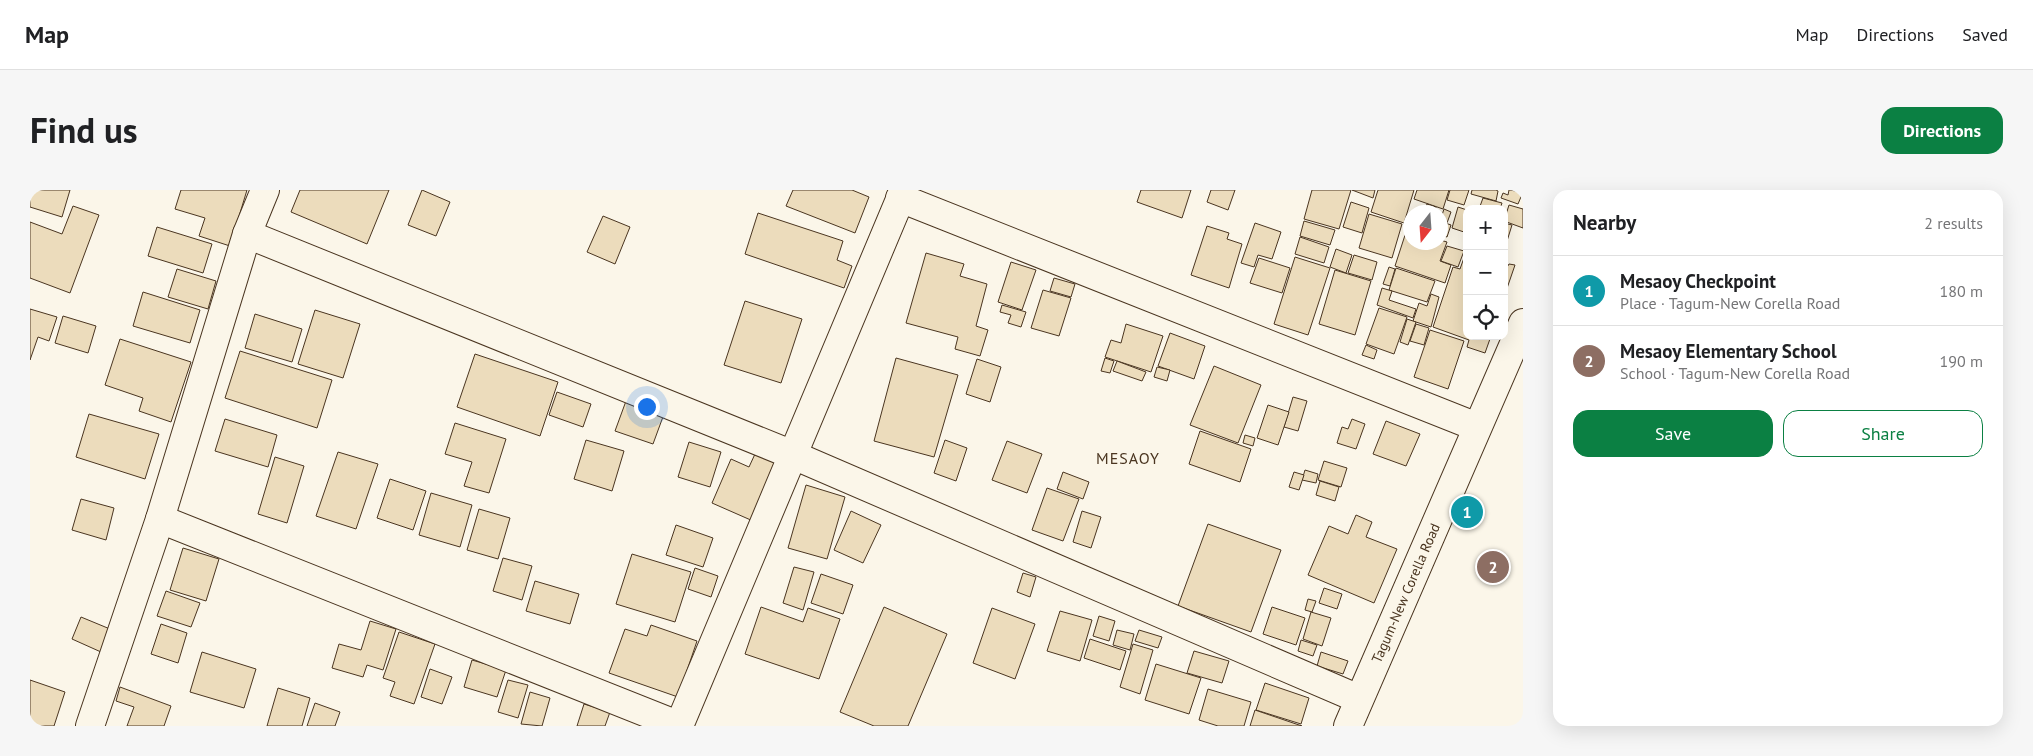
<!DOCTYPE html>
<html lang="en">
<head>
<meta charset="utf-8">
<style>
	:root { --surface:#fff; --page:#f6f6f6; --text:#202124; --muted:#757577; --line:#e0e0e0; --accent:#0b8043 }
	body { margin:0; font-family:"PT Sans",sans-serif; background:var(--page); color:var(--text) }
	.controls { position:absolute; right:15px; top:15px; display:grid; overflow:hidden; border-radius:10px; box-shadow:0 5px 20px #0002 }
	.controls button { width:45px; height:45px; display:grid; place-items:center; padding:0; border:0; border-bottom:1px solid var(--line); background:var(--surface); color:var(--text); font:25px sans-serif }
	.compass { position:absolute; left:1373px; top:15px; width:45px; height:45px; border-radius:50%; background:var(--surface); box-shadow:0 5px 20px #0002; rotate:197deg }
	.you { position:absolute; left:616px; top:216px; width:18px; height:18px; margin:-12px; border:4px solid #fff; border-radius:50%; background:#1a73e8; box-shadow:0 0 0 8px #1a73e833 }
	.badge { display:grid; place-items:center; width:32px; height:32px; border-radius:50%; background:var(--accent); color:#fff; font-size:16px; font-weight:700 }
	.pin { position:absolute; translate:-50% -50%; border:2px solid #fff; box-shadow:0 1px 5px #0006 }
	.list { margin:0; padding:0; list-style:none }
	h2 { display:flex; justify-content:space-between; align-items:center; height:65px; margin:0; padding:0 20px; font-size:21px }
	h2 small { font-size:16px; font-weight:400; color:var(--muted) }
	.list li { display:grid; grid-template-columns:32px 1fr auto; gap:15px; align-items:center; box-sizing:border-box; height:70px; padding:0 20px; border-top:1px solid var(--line) }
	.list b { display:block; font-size:19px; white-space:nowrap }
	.list p { margin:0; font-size:16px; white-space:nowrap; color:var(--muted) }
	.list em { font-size:16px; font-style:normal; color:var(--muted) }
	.actions { display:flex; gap:10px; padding:15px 20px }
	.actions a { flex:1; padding:11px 0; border:1px solid var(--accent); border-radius:15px; text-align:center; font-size:18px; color:var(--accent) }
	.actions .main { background:var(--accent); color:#fff }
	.icon { flex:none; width:28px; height:28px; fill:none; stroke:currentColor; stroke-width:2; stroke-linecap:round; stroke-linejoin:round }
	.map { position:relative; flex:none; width:1493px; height:536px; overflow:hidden; border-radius:15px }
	header { display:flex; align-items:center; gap:30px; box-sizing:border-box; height:70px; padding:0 25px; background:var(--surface); border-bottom:1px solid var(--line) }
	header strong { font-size:24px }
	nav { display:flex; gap:28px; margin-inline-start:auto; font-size:18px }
	.intro { display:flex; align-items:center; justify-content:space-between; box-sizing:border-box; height:120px; padding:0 30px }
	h1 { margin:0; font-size:35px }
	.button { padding:12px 22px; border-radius:15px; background:var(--accent); color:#fff; font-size:18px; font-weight:700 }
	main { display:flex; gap:30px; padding:0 30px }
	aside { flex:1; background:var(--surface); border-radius:15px; box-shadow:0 5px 20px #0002 }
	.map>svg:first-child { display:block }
	.building { fill:#ecdcbc; stroke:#4a3520 }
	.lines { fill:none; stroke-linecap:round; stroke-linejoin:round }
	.street-casing { stroke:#4a3520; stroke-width:30 }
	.secondary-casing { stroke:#4a3520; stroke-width:30 }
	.street { stroke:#fbf6e9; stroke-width:28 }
	.secondary { stroke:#fbf6e9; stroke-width:28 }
	.labels { text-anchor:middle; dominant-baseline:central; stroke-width:4; stroke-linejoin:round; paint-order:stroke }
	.street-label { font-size:14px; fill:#4a3520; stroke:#fbf6e9 }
	.quarter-label { font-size:16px; letter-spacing:1px; fill:#4a3520; stroke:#fbf6e9 }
</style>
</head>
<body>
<header>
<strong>Map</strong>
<nav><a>Map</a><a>Directions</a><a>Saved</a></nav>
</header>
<div class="intro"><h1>Find us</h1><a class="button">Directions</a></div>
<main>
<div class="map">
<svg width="1493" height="536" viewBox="0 0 1493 536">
	<rect width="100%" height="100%" fill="#fbf6e9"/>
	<g class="building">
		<path d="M 0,0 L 40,0 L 32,27 L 0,17 Z"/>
		<path d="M 151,0 L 217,0 L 200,56 L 169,46 L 175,28 L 145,19 Z"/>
		<path d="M 270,0 L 359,0 L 337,54 L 261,22 Z"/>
		<path d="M 392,0 L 420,12 L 406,46 L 378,35 Z"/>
		<path d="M 763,0 L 822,0 L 839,7 L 825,43 L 756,16 Z"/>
		<path d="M 1111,0 L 1161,0 L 1152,28 L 1107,12 Z"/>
		<path d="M 1181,0 L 1205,0 L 1198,20 L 1177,12 Z"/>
		<path d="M 1282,0 L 1321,0 L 1309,39 L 1274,29 Z"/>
		<path d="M 1322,0 L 1345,0 L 1343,8 Z"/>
		<path d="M 1348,0 L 1384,0 L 1374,33 L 1341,22 Z"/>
		<path d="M 1387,0 L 1419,0 L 1413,19 L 1384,9 Z"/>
		<path d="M 1420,0 L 1439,0 L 1434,15 L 1417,10 Z"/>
		<path d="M 1442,0 L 1466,0 L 1468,1 L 1466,11 L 1441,4 Z"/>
		<path d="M 1479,0 L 1493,2 L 1488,14 L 1471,8 L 1473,3 L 1478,5 Z"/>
		<path d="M 1453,8 L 1472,13 L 1470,19 L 1449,19 Z"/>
		<path d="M 1321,12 L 1339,18 L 1332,43 L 1313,37 Z"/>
		<path d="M 1397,14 L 1406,17 L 1405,22 L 1394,22 Z"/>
		<path d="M 1479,15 L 1493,19 L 1493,38 L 1474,31 Z"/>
		<path d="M 43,16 L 69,25 L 40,103 L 0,88 L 0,32 L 32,44 Z"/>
		<path d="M 1428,17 L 1437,20 L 1437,43 L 1422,38 Z"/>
		<path d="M 1414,19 L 1421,22 L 1417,33 L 1410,31 Z"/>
		<path d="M 728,23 L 813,51 L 807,70 L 822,76 L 814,98 L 715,64 Z"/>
		<path d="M 1339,24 L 1372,34 L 1362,68 L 1329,58 Z"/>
		<path d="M 573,26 L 600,37 L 585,74 L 557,62 Z"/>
		<path d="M 1274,31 L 1305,40 L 1300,55 L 1270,46 Z"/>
		<path d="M 1410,31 L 1421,35 L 1417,47 L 1410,45 Z"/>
		<path d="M 1225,33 L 1251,42 L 1242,69 L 1228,65 L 1224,77 L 1211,73 Z"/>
		<path d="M 1474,33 L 1482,35 L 1477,51 L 1474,51 Z"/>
		<path d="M 1177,36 L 1199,43 L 1197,49 L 1212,54 L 1199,98 L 1161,85 Z"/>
		<path d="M 127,37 L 182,54 L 173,83 L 118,66 Z"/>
		<path d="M 1377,39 L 1380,40 L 1380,52 L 1410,52 L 1410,50 L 1417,52 L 1410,71 L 1421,75 L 1415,93 L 1365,76 Z"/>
		<path d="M 1270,47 L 1299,57 L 1294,73 L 1265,64 Z"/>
		<path d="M 1417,56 L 1434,61 L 1428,77 L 1411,71 Z"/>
		<path d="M 1306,59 L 1322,65 L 1316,83 L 1300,77 Z"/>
		<path d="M 896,63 L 934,74 L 930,86 L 957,94 L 946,136 L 958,140 L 950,166 L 925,159 L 928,147 L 876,133 Z"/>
		<path d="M 1324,65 L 1347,72 L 1342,90 L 1318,83 Z"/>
		<path d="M 1435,65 L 1437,146 L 1461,146 L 1455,163 L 1437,157 L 1439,150 L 1403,137 L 1423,77 L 1430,79 Z"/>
		<path d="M 1265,67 L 1300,78 L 1278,145 L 1244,134 Z"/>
		<path d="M 1229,68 L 1260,78 L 1252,103 L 1220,93 Z"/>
		<path d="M 981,72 L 1006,80 L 992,120 L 968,112 Z"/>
		<path d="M 1479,74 L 1485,75 L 1474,107 L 1474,79 L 1476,79 Z"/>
		<path d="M 1359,77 L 1365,79 L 1360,96 L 1353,94 Z"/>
		<path d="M 1366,78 L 1405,91 L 1397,112 L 1359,100 Z"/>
		<path d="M 147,79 L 186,91 L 178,119 L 138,107 Z"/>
		<path d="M 1305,80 L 1341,91 L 1325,145 L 1289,134 Z"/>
		<path d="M 1024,88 L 1045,94 L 1041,107 L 1020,101 Z"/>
		<path d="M 1352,98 L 1362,101 L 1359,110 L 1386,119 L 1383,128 L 1347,115 Z"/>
		<path d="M 1013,100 L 1041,108 L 1029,146 L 1001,138 Z"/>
		<path d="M 113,102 L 170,120 L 160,153 L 103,136 Z"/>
		<path d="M 1401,104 L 1409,107 L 1401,137 L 1383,131 L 1389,113 L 1397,116 Z"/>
		<path d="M 715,111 L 772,129 L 751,193 L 694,175 Z"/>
		<path d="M 972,115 L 996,122 L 991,137 L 978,133 L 981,125 L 970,122 Z"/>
		<path d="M 1349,118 L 1377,127 L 1364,164 L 1336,154 Z"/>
		<path d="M 0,119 L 27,127 L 19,151 L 8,147 L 0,170 Z"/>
		<path d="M 285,120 L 330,134 L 313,188 L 268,174 Z"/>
		<path d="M 225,124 L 272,139 L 262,172 L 215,158 Z"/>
		<path d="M 33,126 L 66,136 L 58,163 L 25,153 Z"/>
		<path d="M 1377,129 L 1386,132 L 1378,155 L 1370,152 Z"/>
		<path d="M 1096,134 L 1133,146 L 1121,182 L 1075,167 L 1081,150 L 1091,153 Z"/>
		<path d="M 1386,134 L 1399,138 L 1394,155 L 1380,151 Z"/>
		<path d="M 1400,140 L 1434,151 L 1418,199 L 1384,187 Z"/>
		<path d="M 1140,143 L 1175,156 L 1164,189 L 1128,176 Z"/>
		<path d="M 90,149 L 161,172 L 141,232 L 109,221 L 113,208 L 75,195 Z"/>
		<path d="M 1336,155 L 1347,160 L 1344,169 L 1332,165 Z"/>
		<path d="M 210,161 L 302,190 L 287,238 L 195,208 Z"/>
		<path d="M 445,164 L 528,192 L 510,246 L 427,217 Z"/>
		<path d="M 866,168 L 928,185 L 904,267 L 844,251 Z"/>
		<path d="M 1075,168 L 1084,171 L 1080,183 L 1071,181 Z"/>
		<path d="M 947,169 L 971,177 L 960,212 L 936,204 Z"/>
		<path d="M 1087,171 L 1116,182 L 1112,191 L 1083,181 Z"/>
		<path d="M 1184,176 L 1231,195 L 1208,253 L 1160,235 Z"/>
		<path d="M 1127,177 L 1140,180 L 1137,191 L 1124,187 Z"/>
		<path d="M 527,202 L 561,214 L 553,237 L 519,225 Z"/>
		<path d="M 1263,207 L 1277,211 L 1268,241 L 1254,237 Z"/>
		<path d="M 596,211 L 634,224 L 623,254 L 585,241 Z"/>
		<path d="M 1238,215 L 1259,222 L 1248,255 L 1227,248 Z"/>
		<path d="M 59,224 L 129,244 L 115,289 L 46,267 Z"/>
		<path d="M 195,229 L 247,245 L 238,277 L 185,261 Z"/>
		<path d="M 1322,229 L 1335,234 L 1326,259 L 1307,253 L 1312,237 L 1318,239 Z"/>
		<path d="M 1356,231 L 1390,244 L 1376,276 L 1343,264 Z"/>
		<path d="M 425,233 L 476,249 L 459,303 L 434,296 L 442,272 L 415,264 Z"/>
		<path d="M 1170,241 L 1221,259 L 1210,292 L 1159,274 Z"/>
		<path d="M 1215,245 L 1225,248 L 1223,256 L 1213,253 Z"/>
		<path d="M 556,250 L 594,261 L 582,301 L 544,289 Z"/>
		<path d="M 915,250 L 937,258 L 926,291 L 904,283 Z"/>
		<path d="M 977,251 L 1012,264 L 997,303 L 962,290 Z"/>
		<path d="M 659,252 L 691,262 L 680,297 L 648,287 Z"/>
		<path d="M 308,262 L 348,274 L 326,339 L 286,326 Z"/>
		<path d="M 725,264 L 748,273 L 723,331 L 682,313 L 701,269 L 719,277 Z"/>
		<path d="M 245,267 L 274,276 L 257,333 L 228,324 Z"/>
		<path d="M 1294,271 L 1317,278 L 1311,297 L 1288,290 Z"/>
		<path d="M 1275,280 L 1288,284 L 1286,293 L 1272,290 Z"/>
		<path d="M 1033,282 L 1059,292 L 1053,309 L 1027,299 Z"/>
		<path d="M 1264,282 L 1274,285 L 1269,300 L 1259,297 Z"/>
		<path d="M 360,289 L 396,301 L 383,340 L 347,328 Z"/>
		<path d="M 1290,291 L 1309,297 L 1305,311 L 1286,305 Z"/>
		<path d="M 776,295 L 815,307 L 797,369 L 758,358 Z"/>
		<path d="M 1017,298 L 1049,309 L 1033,351 L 1002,340 Z"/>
		<path d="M 401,303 L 442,315 L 430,357 L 389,345 Z"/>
		<path d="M 51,309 L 84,318 L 76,350 L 42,340 Z"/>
		<path d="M 1432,312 L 1446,316 L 1441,332 L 1427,327 Z"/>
		<path d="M 449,319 L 480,328 L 468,369 L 437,360 Z"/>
		<path d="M 821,321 L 851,335 L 833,373 L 804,360 Z"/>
		<path d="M 1052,321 L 1071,327 L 1061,358 L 1043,352 Z"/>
		<path d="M 1326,325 L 1342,332 L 1336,347 L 1367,359 L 1344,413 L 1278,385 L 1299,336 L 1318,344 Z"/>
		<path d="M 1178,334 L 1251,360 L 1221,442 L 1148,416 Z"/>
		<path d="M 646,335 L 683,348 L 673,377 L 636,365 Z"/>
		<path d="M 153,358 L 189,369 L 176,411 L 140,400 Z"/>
		<path d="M 602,364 L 661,382 L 645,432 L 586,414 Z"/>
		<path d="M 473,368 L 502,376 L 492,410 L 463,401 Z"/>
		<path d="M 764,377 L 784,382 L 773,420 L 753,413 Z"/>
		<path d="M 665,378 L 688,386 L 681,407 L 658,399 Z"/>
		<path d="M 993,383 L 1006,387 L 1000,407 L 987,402 Z"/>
		<path d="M 791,384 L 823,395 L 813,424 L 781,413 Z"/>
		<path d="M 505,391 L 549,404 L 540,434 L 496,421 Z"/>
		<path d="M 1294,398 L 1312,404 L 1307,419 L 1289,413 Z"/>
		<path d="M 136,401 L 170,413 L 161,437 L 127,426 Z"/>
		<path d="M 1278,409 L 1286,411 L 1282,422 L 1275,420 Z"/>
		<path d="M 731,417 L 773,432 L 778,418 L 810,429 L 789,489 L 715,464 Z"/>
		<path d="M 854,417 L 917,444 L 878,536 L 844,536 L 810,522 Z"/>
		<path d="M 1242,417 L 1275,428 L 1266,455 L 1233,444 Z"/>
		<path d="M 962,418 L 1005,434 L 985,489 L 943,473 Z"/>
		<path d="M 1030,421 L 1062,430 L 1050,471 L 1017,461 Z"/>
		<path d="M 1281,422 L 1301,428 L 1292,456 L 1273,449 Z"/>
		<path d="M 1069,426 L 1085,431 L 1079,451 L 1063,446 Z"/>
		<path d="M 51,427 L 80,439 L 71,462 L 42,449 Z"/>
		<path d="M 340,431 L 366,439 L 353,480 L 337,475 L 333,487 L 302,478 L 309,454 L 331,460 Z"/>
		<path d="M 131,434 L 157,443 L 148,473 L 121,464 Z"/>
		<path d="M 621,435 L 667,451 L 648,507 L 579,483 L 595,439 L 617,446 Z"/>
		<path d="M 1087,440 L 1104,444 L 1100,460 L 1083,455 Z"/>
		<path d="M 1109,440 L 1132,447 L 1128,458 L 1105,451 Z"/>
		<path d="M 369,442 L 405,454 L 384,514 L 360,506 L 365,492 L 353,488 Z"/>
		<path d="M 1060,449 L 1096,461 L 1090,480 L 1054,468 Z"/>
		<path d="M 1271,450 L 1287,455 L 1283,466 L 1268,461 Z"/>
		<path d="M 1103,454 L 1123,460 L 1110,504 L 1090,497 Z"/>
		<path d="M 1164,461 L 1199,471 L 1192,493 L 1157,483 Z"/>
		<path d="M 172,462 L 226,479 L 214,518 L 160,502 Z"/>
		<path d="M 1291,462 L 1318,471 L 1313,484 L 1287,476 Z"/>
		<path d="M 442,470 L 476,480 L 467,507 L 434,497 Z"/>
		<path d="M 1126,474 L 1171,488 L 1159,524 L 1115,510 Z"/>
		<path d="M 400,479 L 422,487 L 412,514 L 391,507 Z"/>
		<path d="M 0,490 L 35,502 L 24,536 L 0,536 Z"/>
		<path d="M 478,490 L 498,495 L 488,528 L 468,522 Z"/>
		<path d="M 1235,493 L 1279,508 L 1271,534 L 1226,520 Z"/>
		<path d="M 90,497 L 141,516 L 134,536 L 97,536 L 104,517 L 86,511 Z"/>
		<path d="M 248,498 L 280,508 L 272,536 L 237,536 Z"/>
		<path d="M 1178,499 L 1221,512 L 1214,536 L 1188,536 L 1169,530 Z"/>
		<path d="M 500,502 L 520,508 L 512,536 L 491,534 Z"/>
		<path d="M 285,513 L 310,522 L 305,536 L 277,536 Z"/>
		<path d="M 554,514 L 580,522 L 575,536 L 547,536 Z"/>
		<path d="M 1225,520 L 1272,536 L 1220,536 Z"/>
	</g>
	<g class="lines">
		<defs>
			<g id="street">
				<path d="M 870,8 L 1447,237"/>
				<path d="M 217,44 L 763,265 L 1329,509"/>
				<path d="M 130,329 L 650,536"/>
				<path d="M 60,536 L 130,329 L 217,44 L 235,0"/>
				<path d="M 649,536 L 874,0"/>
			</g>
			<g id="secondary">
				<path id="s1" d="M 1318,536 L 1493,133"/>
			</g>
		</defs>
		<use href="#street" class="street-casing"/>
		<use href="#secondary" class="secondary-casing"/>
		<use href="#street" class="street"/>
		<use href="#secondary" class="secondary"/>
	</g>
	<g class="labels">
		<g class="street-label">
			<text stroke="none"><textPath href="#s1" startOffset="145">Tagum-New Corella Road</textPath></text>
		</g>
		<g class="quarter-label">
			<text x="1098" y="268">MESAOY</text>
		</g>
	</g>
</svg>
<div class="controls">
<button>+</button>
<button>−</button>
<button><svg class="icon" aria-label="locate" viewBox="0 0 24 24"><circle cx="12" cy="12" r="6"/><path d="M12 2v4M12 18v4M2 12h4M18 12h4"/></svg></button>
</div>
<svg class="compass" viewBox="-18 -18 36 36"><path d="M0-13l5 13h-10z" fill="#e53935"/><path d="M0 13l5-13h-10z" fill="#757577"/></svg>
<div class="you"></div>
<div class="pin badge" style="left:1437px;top:322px;background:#0f9aa8">1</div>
<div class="pin badge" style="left:1463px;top:377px;background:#8d6e63">2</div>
</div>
<aside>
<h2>Nearby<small>2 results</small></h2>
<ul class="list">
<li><span class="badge" style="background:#0f9aa8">1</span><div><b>Mesaoy Checkpoint</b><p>Place · Tagum-New Corella Road</p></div><em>180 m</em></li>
<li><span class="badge" style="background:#8d6e63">2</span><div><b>Mesaoy Elementary School</b><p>School · Tagum-New Corella Road</p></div><em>190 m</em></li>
</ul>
<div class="actions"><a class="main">Save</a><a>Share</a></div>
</aside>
</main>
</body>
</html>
